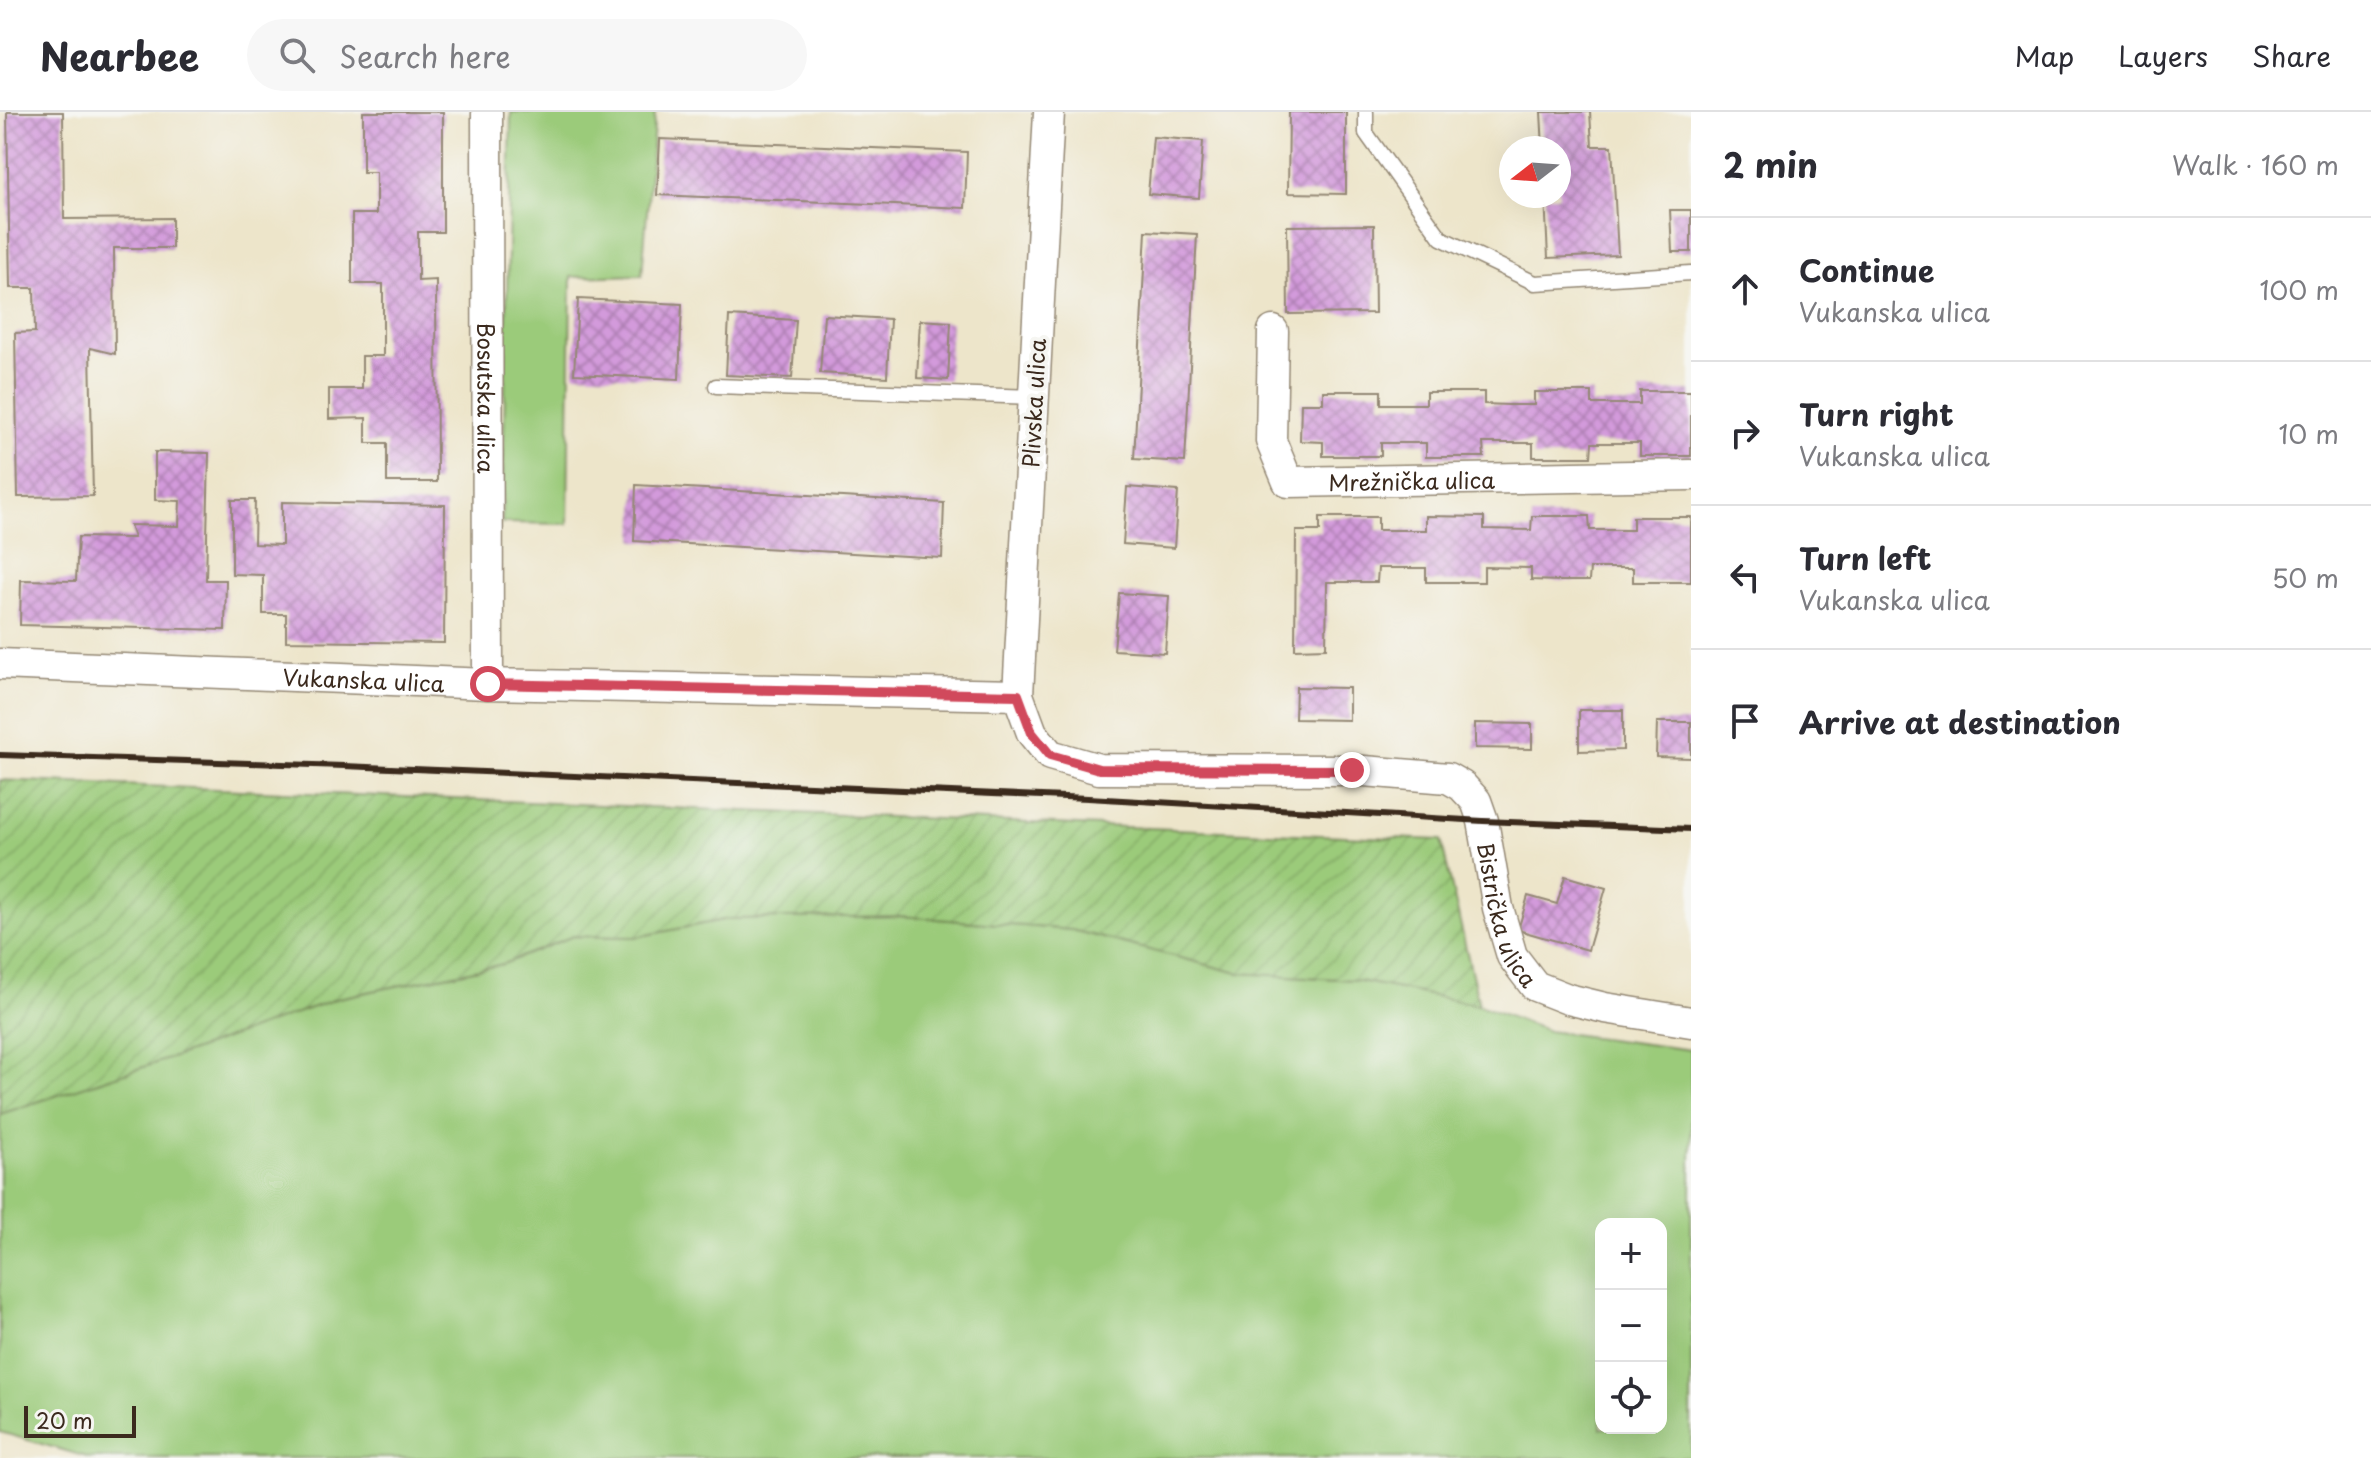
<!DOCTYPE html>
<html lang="en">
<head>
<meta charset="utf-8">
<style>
	:root { --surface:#fff; --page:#f7f7f7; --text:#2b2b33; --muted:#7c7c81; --line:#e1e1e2 }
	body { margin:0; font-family:"Playpen Sans",sans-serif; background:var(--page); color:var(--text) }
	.controls { position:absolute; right:24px; bottom:24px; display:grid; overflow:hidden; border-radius:16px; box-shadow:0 8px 32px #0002 }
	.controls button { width:72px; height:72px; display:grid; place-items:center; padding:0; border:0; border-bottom:2px solid var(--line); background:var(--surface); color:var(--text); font:40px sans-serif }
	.compass { position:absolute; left:1499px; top:24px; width:72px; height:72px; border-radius:50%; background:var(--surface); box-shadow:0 8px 32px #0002; rotate:253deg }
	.scale { position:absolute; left:24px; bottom:20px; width:112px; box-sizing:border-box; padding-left:8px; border:4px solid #3b2a1e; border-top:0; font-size:22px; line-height:28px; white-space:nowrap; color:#3b2a1e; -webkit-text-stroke:6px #f6f6f2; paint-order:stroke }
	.stop { position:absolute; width:24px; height:24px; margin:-18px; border:6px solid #d1495b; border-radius:50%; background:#fff }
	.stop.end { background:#d1495b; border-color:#fff; box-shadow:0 2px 8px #0008 }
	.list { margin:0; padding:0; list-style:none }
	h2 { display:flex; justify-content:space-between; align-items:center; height:104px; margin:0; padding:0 32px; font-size:34px }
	h2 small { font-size:26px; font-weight:400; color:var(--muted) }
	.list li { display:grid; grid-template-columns:52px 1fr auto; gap:24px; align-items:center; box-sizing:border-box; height:144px; padding:0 32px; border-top:2px solid var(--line) }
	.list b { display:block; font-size:30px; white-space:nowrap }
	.list p { margin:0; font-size:26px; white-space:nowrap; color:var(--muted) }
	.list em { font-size:26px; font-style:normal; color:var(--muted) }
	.icon { flex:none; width:44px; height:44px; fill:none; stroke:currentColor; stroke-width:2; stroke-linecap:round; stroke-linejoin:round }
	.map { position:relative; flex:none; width:1691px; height:1346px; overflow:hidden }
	header { display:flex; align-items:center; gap:48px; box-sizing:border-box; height:112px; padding:0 40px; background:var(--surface); border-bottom:2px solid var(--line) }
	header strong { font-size:38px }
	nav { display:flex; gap:44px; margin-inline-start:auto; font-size:28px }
	.search { width:560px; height:72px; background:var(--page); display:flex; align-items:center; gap:20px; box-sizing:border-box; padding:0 28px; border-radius:44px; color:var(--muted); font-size:30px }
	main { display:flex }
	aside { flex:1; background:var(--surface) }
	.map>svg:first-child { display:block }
	.grass { fill:#9bcb7a; stroke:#6b7a4c; stroke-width:2; fill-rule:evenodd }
	.garden { fill:url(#garden-furrows); stroke:#6b7a4c; stroke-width:2 }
	.building { fill:url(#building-cross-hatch) }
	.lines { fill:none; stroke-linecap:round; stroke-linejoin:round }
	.service-casing { stroke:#948874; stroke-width:17 }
	.minor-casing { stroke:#948874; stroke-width:33 }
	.service { stroke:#fff; stroke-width:14 }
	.minor { stroke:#fff; stroke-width:30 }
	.rail { stroke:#3b2a1e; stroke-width:6 }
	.route { stroke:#d1495b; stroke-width:10 }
	.labels { text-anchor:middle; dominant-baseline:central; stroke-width:8; stroke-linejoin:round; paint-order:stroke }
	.street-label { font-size:22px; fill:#3b2a1e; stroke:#f6f6f2 }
</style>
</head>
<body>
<header>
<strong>Nearbee</strong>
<div class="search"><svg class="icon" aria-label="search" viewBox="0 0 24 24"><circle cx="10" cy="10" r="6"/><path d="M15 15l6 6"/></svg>Search here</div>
<nav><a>Map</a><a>Layers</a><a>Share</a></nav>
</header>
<main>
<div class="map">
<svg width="1691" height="1346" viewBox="0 0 1691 1346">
	<defs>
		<pattern id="garden-furrows" width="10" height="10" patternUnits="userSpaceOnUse" patternTransform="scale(2)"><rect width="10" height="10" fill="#9bcb7a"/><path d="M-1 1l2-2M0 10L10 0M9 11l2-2" fill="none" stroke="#86ae69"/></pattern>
		<pattern id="building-cross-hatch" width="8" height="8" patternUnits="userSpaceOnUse" patternTransform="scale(2)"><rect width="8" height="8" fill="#d39adb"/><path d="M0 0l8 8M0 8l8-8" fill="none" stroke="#ac7eb1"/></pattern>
	</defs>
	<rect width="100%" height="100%" fill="#f6f6f2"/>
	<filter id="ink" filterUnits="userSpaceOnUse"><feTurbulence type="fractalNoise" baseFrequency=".0125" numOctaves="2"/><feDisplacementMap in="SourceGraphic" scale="16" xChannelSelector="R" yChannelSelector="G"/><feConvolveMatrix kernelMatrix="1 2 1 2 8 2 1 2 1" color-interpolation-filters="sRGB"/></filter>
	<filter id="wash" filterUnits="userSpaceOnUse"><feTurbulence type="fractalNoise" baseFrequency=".006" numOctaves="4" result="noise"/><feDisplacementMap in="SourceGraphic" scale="32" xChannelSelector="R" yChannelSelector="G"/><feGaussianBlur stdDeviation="1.8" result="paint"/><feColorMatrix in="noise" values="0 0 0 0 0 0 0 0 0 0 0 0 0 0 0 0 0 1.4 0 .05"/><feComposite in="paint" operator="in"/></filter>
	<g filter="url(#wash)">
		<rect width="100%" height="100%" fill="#ede5ca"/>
		<g class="grass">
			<path d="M 511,0 L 655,0 L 642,163 L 571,165 L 568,412 L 502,411 Z"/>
			<path d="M 901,804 L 1072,818 L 1239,861 L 1355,868 L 1479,893 L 1548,919 L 1691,938 L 1691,1346 L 90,1346 L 0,1320 L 0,1002 L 192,939 L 338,886 L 503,852 L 573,824 L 636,825 L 728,807 ZM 1601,1112 L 1661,1112 L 1661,1316 L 1601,1316 Z"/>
		</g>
		<path class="garden" d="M 0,668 L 1441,728 L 1479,893 L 1355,868 L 1239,861 L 1072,818 L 901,804 L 728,807 L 636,825 L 573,824 L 503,852 L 338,886 L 192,939 L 0,1002 Z"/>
		<g id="blocks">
			<g class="building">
				<path d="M 7,0 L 63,0 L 64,107 L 172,106 L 172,136 L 114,136 L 115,242 L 90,236 L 93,384 L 18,385 L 15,221 L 35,220 L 34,176 L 10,176 Z"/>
				<path d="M 363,0 L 443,0 L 443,120 L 418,120 L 418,169 L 436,168 L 437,370 L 387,370 L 387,331 L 366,331 L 366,306 L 329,307 L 329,277 L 362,277 L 362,244 L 383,244 L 383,172 L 352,172 L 352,102 L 376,102 L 376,60 L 363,60 Z"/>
				<path d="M 1289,0 L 1346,0 L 1346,82 L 1288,81 Z"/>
				<path d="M 1541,0 L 1590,0 L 1592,34 L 1612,34 L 1618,143 L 1548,146 L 1545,84 L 1559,84 L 1559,36 L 1543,36 Z"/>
				<path d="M 1153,25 L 1203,29 L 1199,86 L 1148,82 Z"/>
				<path d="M 660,27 L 967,40 L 965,96 L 657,83 Z"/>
				<path d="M 1670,98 L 1691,98 L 1691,140 L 1672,140 Z"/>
				<path d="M 1374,113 L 1375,201 L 1288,202 L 1287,114 Z"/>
				<path d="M 1146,119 L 1197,122 L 1185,350 L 1134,347 Z"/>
				<path d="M 578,187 L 682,192 L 679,267 L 574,262 Z"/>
				<path d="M 824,203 L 890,207 L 887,265 L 820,261 Z"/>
				<path d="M 729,204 L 796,208 L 792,266 L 726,263 Z"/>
				<path d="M 920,208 L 951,210 L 948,268 L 917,266 Z"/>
				<path d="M 1323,279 L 1381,279 L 1381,292 L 1426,292 L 1426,280 L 1484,280 L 1484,292 L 1509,293 L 1534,293 L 1534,280 L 1592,280 L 1592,292 L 1640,292 L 1640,279 L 1691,279 L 1691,344 L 1640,344 L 1640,331 L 1592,331 L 1591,345 L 1533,345 L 1533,331 L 1483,331 L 1484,345 L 1426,345 L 1426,331 L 1381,331 L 1381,344 L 1323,344 L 1323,330 L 1300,329 L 1301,291 L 1323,291 Z"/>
				<path d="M 155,340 L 209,341 L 206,468 L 226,468 L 225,518 L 20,513 L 21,468 L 76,469 L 78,425 L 134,426 L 130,413 L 179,414 L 180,389 L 155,388 Z"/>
				<path d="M 636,373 L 944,391 L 942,446 L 634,429 Z"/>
				<path d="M 1127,375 L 1178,379 L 1174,436 L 1123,432 Z"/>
				<path d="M 232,388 L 255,388 L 254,432 L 282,433 L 282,390 L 445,393 L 444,531 L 286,529 L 286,502 L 263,502 L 263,463 L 232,462 Z"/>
				<path d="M 1426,404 L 1484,405 L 1484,417 L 1531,418 L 1532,404 L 1589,404 L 1590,418 L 1633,418 L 1633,405 L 1691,405 L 1691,470 L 1633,470 L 1633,456 L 1590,456 L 1589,469 L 1561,469 L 1531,468 L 1531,456 L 1484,455 L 1484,470 L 1426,470 L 1426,456 L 1378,456 L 1377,470 L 1327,470 L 1326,536 L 1295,537 L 1296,419 L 1320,419 L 1320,405 L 1378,405 L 1378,418 L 1426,418 Z"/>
				<path d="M 1119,481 L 1169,484 L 1165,541 L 1114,538 Z"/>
				<path d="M 1296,575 L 1349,576 L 1349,608 L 1295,607 Z"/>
				<path d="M 1579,598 L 1623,598 L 1623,638 L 1579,639 Z"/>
				<path d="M 1657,610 L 1691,610 L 1691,646 L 1656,645 Z"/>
				<path d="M 1475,611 L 1532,612 L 1532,637 L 1475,636 Z"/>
				<path d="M 1565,764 L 1606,776 L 1588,838 L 1518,818 L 1528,784 L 1557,792 Z"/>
			</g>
		</g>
	</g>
	<g filter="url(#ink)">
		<use href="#blocks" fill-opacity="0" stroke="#948874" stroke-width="2"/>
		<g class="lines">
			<defs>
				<g id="service">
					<path d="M 1366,0 L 1366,21 L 1441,126 L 1535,171 L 1691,161"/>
					<path d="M 716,274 L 1033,285"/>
				</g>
				<g id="minor">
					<path id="s1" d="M 487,0 L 488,572"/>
					<path id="s2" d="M 1049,0 L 1018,583 L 1032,621 L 1050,643 L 1099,657 L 1352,658 L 1448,666 L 1462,674 L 1476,689 L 1483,709 L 1498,796 L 1512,844 L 1535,874 L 1568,887 L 1605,896 L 1691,910"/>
					<path id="s3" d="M 1273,219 L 1271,329 L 1288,370 L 1691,363"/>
					<path id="s4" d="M 0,552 L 488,572 L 1018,583"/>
				</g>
			</defs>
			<use href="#service" class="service-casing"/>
			<use href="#minor" class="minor-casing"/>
			<use href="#service" class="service"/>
			<use href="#minor" class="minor"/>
			<path class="rail" d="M 0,643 L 344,654 L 1088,686 L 1483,709 L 1691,717"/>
		</g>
	</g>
	<g class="lines" filter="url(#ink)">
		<path class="route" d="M 488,572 L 1018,583 L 1032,621 L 1050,643 L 1099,657 L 1352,658"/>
	</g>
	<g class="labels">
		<g class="street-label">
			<text stroke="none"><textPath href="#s1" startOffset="286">Bosutska ulica</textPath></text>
			<text transform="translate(1033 291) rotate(-87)">Plivska ulica</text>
			<text stroke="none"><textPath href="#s3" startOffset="278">Mrežnička ulica</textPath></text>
			<text stroke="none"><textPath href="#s4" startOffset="364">Vukanska ulica</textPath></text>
			<text stroke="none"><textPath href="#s2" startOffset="1208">Bistrička ulica</textPath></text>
		</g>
	</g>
</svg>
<div class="controls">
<button>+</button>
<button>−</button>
<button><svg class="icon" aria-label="locate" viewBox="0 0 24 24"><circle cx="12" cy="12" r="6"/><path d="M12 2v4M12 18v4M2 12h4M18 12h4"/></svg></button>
</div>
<svg class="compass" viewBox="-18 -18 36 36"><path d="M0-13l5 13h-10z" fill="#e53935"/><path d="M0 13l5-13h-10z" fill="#7c7c81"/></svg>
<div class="scale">20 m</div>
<div class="stop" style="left:488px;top:572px"></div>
<div class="stop end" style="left:1352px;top:658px"></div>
</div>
<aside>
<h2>2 min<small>Walk · 160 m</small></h2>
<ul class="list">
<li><svg class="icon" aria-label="ahead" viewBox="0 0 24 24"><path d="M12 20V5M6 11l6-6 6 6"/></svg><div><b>Continue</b><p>Vukanska ulica</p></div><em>100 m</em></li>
<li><svg class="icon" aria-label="right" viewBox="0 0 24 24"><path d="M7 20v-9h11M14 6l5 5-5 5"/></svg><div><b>Turn right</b><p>Vukanska ulica</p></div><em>10 m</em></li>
<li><svg class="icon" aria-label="left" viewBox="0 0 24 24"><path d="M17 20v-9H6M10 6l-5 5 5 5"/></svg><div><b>Turn left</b><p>Vukanska ulica</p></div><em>50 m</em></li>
<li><svg class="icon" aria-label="arrive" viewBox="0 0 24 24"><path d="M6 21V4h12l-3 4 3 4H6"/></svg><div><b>Arrive at destination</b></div></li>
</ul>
</aside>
</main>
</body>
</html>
